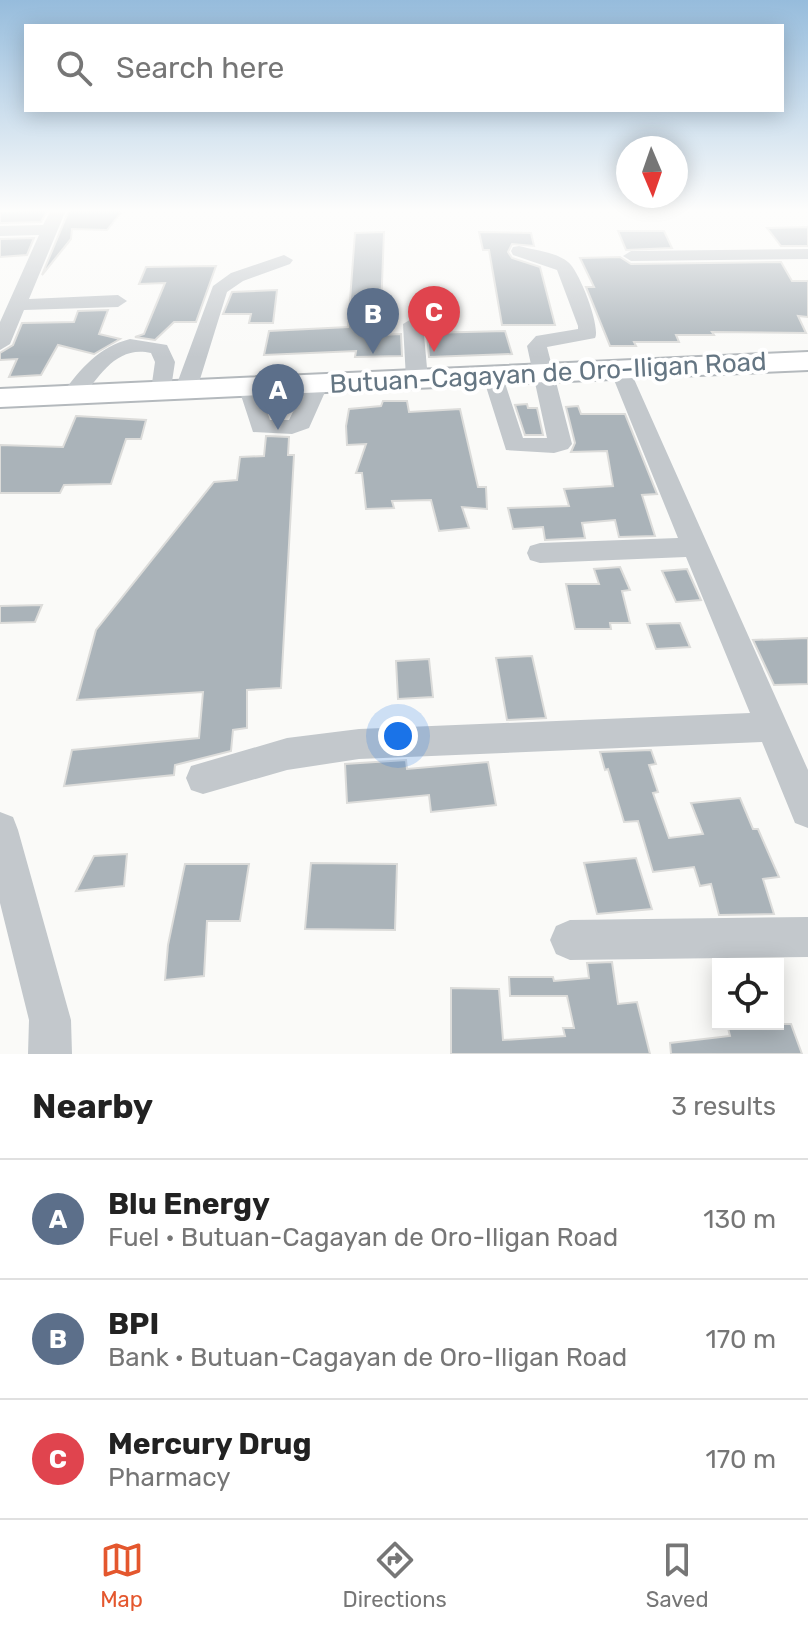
<!DOCTYPE html>
<html lang="en">
<head>
<meta charset="utf-8">
<style>
	:root { --surface:#fff; --page:#f6f6f6; --text:#222; --muted:#767676; --line:#e0e0e0; --accent:#e4572e }
	body { margin:0; font-family:Rubik,sans-serif; background:var(--page); color:var(--text) }
	.controls { position:absolute; right:24px; bottom:24px; display:grid; overflow:hidden; border-radius:0px; box-shadow:0 4px 20px #0003 }
	.controls button { width:72px; height:72px; display:grid; place-items:center; padding:0; border:0; border-bottom:2px solid var(--line); background:var(--surface); color:var(--text); font:40px sans-serif }
	.compass { position:absolute; left:616px; top:136px; width:72px; height:72px; border-radius:50%; background:var(--surface); box-shadow:0 4px 20px #0003; rotate:178deg }
	.you { position:absolute; left:398px; top:736px; width:28px; height:28px; margin:-20px; border:6px solid #fff; border-radius:50%; background:#1a73e8; box-shadow:0 0 0 12px #1a73e833 }
	.badge { display:grid; place-items:center; width:52px; height:52px; border-radius:50%; background:var(--accent); color:#fff; font-size:26px; font-weight:700 }
	.pin { position:absolute; translate:-50% -66px; filter:drop-shadow(0 2px 4px #0008) }
	.pin::after { content:''; position:absolute; top:42px; width:28px; height:24px; background:inherit; clip-path:polygon(0 0,100% 0,50% 100%) }
	.list { margin:0; padding:0; list-style:none }
	h2 { display:flex; justify-content:space-between; align-items:center; height:104px; margin:0; padding:0 32px; font-size:34px }
	h2 small { font-size:26px; font-weight:400; color:var(--muted) }
	.list li { display:grid; grid-template-columns:52px 1fr auto; gap:24px; align-items:center; box-sizing:border-box; height:120px; padding:0 32px; border-top:2px solid var(--line) }
	.list b { display:block; font-size:30px; white-space:nowrap }
	.list p { margin:0; font-size:26px; white-space:nowrap; color:var(--muted) }
	.list em { font-size:26px; font-style:normal; color:var(--muted) }
	.icon { flex:none; width:44px; height:44px; fill:none; stroke:currentColor; stroke-width:2; stroke-linecap:round; stroke-linejoin:round }
	.map { position:relative; flex:none; width:808px; height:1054px; overflow:hidden }
	.search { position:absolute; background:var(--surface); box-shadow:0 4px 20px #0003; left:24px; right:24px; top:24px; height:88px; display:flex; align-items:center; gap:20px; box-sizing:border-box; padding:0 28px; border-radius:0px; color:var(--muted); font-size:30px }
	.sheet { height:464px; background:var(--surface) }
	nav { display:flex; justify-content:space-around; align-items:center; box-sizing:border-box; height:112px; border-top:2px solid var(--line); background:var(--surface); font-size:22px; color:var(--muted) }
	nav a { display:grid; justify-items:center; gap:4px }
	nav .on { color:var(--accent) }
	.map>svg:first-child { display:block }
	.building { fill:#aab3b9; stroke:#dcdcda; stroke-width:2 }
	.lines { fill:none; stroke-linecap:round; stroke-linejoin:round }
	.highway-casing { stroke:#b4b9bd; stroke-width:4 }
	.minor { fill:#c3c8cc; fill-rule:evenodd }
	.highway { fill:#fff; fill-rule:evenodd }
	.labels { text-anchor:middle; dominant-baseline:central; stroke-width:8; stroke-linejoin:round; paint-order:stroke }
	.street-label { font-size:26px; fill:#657683; stroke:#fff }
</style>
</head>
<body>
<div class="map">
<svg width="808" height="1054" viewBox="0 0 808 1054">
	<rect width="100%" height="100%" fill="#fafaf8"/>
	<g class="building">
		<path d="M 24,210 L 48,210 L 41,222 L 0,223 L 0,211 Z"/>
		<path d="M 69,210 L 123,210 L 107,230 L 72,229 L 71,239 L 42,275 Z"/>
		<path d="M 808,227 L 808,246 L 781,246 L 767,228 Z"/>
		<path d="M 618,231 L 664,231 L 672,248 L 626,250 Z"/>
		<path d="M 384,232 L 380,335 L 401,334 L 402,356 L 355,357 L 356,351 L 264,355 L 269,331 L 348,327 L 355,233 Z"/>
		<path d="M 479,232 L 531,233 L 534,246 L 512,244 L 508,252 L 512,258 L 540,267 L 555,325 L 502,325 L 489,250 L 483,250 Z"/>
		<path d="M 34,238 L 27,255 L 0,257 L 0,239 Z"/>
		<path d="M 620,257 L 631,264 L 781,262 L 792,281 L 808,281 L 808,317 L 798,316 L 806,333 L 712,332 L 714,335 L 676,335 L 679,342 L 634,342 L 636,346 L 610,346 L 586,287 L 594,287 L 580,258 Z"/>
		<path d="M 216,266 L 196,322 L 174,322 L 155,340 L 135,337 L 144,334 L 165,283 L 139,284 L 146,267 Z"/>
		<path d="M 277,290 L 273,323 L 249,323 L 251,314 L 223,314 L 232,292 Z"/>
		<path d="M 108,310 L 99,334 L 120,339 L 94,354 L 58,345 L 41,375 L 9,377 L 17,359 L 0,360 L 0,353 L 13,345 L 22,323 L 74,322 L 78,311 Z"/>
		<path d="M 505,331 L 512,354 L 429,357 L 427,333 Z"/>
		<path d="M 383,401 L 407,401 L 409,412 L 460,409 L 478,487 L 486,487 L 487,509 L 462,507 L 469,528 L 439,531 L 431,500 L 392,501 L 394,508 L 366,509 L 362,473 L 356,473 L 366,444 L 347,445 L 346,426 L 349,409 L 381,406 Z"/>
		<path d="M 527,404 L 528,408 L 537,408 L 543,435 L 525,435 L 515,405 Z"/>
		<path d="M 578,406 L 581,414 L 625,414 L 657,494 L 642,495 L 655,536 L 619,537 L 615,520 L 582,523 L 585,538 L 545,540 L 543,527 L 513,529 L 508,508 L 569,506 L 564,489 L 613,486 L 607,451 L 571,452 L 575,443 L 566,407 Z"/>
		<path d="M 76,416 L 146,420 L 141,439 L 126,439 L 111,484 L 64,485 L 60,493 L 0,493 L 0,445 L 63,447 Z"/>
		<path d="M 266,436 L 289,437 L 288,455 L 294,455 L 281,688 L 247,690 L 247,728 L 233,730 L 231,751 L 175,765 L 174,775 L 64,786 L 72,750 L 199,738 L 203,692 L 77,700 L 96,630 L 214,482 L 237,480 L 240,457 L 264,456 Z"/>
		<path d="M 620,567 L 630,590 L 622,591 L 630,623 L 610,623 L 611,629 L 575,629 L 566,584 L 599,584 L 594,569 Z"/>
		<path d="M 687,569 L 701,600 L 676,602 L 662,571 Z"/>
		<path d="M 42,605 L 35,622 L 0,623 L 0,606 Z"/>
		<path d="M 680,623 L 690,647 L 656,649 L 647,624 Z"/>
		<path d="M 808,638 L 808,684 L 774,685 L 753,640 Z"/>
		<path d="M 532,656 L 546,718 L 507,720 L 496,658 Z"/>
		<path d="M 429,659 L 433,697 L 398,699 L 396,661 Z"/>
		<path d="M 651,750 L 656,764 L 649,765 L 658,792 L 653,793 L 669,838 L 703,834 L 691,803 L 740,798 L 753,829 L 758,829 L 779,877 L 763,879 L 774,914 L 719,915 L 711,884 L 700,886 L 694,867 L 653,872 L 638,821 L 624,822 L 608,769 L 605,770 L 600,752 Z"/>
		<path d="M 406,760 L 407,769 L 488,762 L 496,805 L 431,812 L 429,795 L 347,803 L 345,764 Z"/>
		<path d="M 127,854 L 124,886 L 76,891 L 94,856 Z"/>
		<path d="M 636,858 L 652,909 L 597,914 L 584,863 Z"/>
		<path d="M 311,863 L 397,864 L 395,930 L 305,929 Z"/>
		<path d="M 185,864 L 249,864 L 240,921 L 207,921 L 204,976 L 165,980 L 168,945 Z"/>
		<path d="M 612,962 L 618,1004 L 637,1002 L 650,1054 L 451,1054 L 451,988 L 499,989 L 503,1040 L 565,1036 L 563,1028 L 574,1028 L 567,996 L 510,996 L 509,977 L 553,977 L 554,981 L 589,978 L 587,963 Z"/>
		<path d="M 727,1024 L 791,1024 L 802,1054 L 671,1054 L 670,1043 L 730,1036 Z"/>
	</g>
	<g class="lines">
		<defs>
			<path id="highway" d="M 808,352 L 808,370 L 0,407 L 0,389 Z"/>
		</defs>
		<use href="#highway" class="highway-casing"/>
		<g class="minor">
			<path d="M 51,210 L 66,210 L 29,299 L 118,295 L 127,301 L 118,307 L 24,310 L 10,344 L 0,350 L 0,322 L 39,235 L 0,236 L 0,226 L 43,225 Z"/>
			<path d="M 519,246 C 534,250 556,252 568,262 C 579,270 601,327 595,338 L 547,347 L 572,444 L 568,449 L 554,453 L 506,450 L 483,377 L 493,371 L 503,377 L 523,438 L 547,438 L 527,346 L 536,336 L 578,329 L 578,326 L 557,270 L 513,255 L 511,251 L 513,247 Z"/>
			<path d="M 808,249 L 808,259 L 631,261 L 623,256 L 631,251 Z"/>
			<path d="M 284,255 L 293,260 L 290,264 L 243,281 L 227,292 L 197,389 L 194,394 L 178,394 L 175,389 L 213,286 L 231,273 Z"/>
			<path d="M 413,318 L 423,324 L 428,379 L 417,385 L 406,379 L 403,324 Z"/>
			<path d="M 130,339 L 167,345 L 175,362 L 170,395 L 154,395 L 151,390 L 155,362 L 151,353 C 117,345 100,375 81,399 L 65,399 L 62,394 C 81,368 99,347 130,339 Z"/>
			<path d="M 620,364 L 630,370 L 808,770 L 808,828 L 795,823 L 762,742 L 359,759 L 287,770 L 203,794 L 191,790 L 186,778 L 191,766 L 287,738 L 359,729 L 750,713 L 686,557 L 540,563 L 530,560 L 527,553 L 530,546 L 540,543 L 678,538 L 610,370 Z"/>
			<path d="M 318,377 L 329,383 L 309,428 L 292,434 L 253,432 L 238,386 L 241,381 L 257,381 L 270,420 L 289,420 L 307,383 Z"/>
			<path d="M 0,812 L 13,817 L 18,830 L 71,1020 L 72,1054 L 28,1054 L 29,1020 L 0,903 Z"/>
			<path d="M 808,917 L 808,957 L 570,960 L 556,954 L 550,940 L 556,926 L 570,920 Z"/>
		</g>
		<use href="#highway" class="highway"/>
	</g>
	<linearGradient id="sky" x2="0" y2="1"><stop stop-color="#96bcdc"/><stop offset="0.59" stop-color="#fdfdfc"/><stop offset="1" stop-color="#fdfdfc" stop-opacity="0"/></linearGradient>
	<rect width="808" height="357" fill="url(#sky)"/>
	<g class="labels">
		<g class="street-label">
			<text transform="translate(548 373) rotate(-3)">Butuan-Cagayan de Oro-Iligan Road</text>
		</g>
	</g>
</svg>
<div class="controls">
<button><svg class="icon" aria-label="locate" viewBox="0 0 24 24"><circle cx="12" cy="12" r="6"/><path d="M12 2v4M12 18v4M2 12h4M18 12h4"/></svg></button>
</div>
<svg class="compass" viewBox="-18 -18 36 36"><path d="M0-13l5 13h-10z" fill="#e53935"/><path d="M0 13l5-13h-10z" fill="#767676"/></svg>
<div class="you"></div>
<div class="pin badge" style="left:278px;top:430px;background:#5c6f8a">A</div>
<div class="pin badge" style="left:373px;top:354px;background:#5c6f8a">B</div>
<div class="pin badge" style="left:434px;top:352px;background:#e0444e">C</div>
<div class="search"><svg class="icon" aria-label="search" viewBox="0 0 24 24"><circle cx="10" cy="10" r="6"/><path d="M15 15l6 6"/></svg>Search here</div>
</div>
<section class="sheet">
<h2>Nearby<small>3 results</small></h2>
<ul class="list">
<li><span class="badge" style="background:#5c6f8a">A</span><div><b>Blu Energy</b><p>Fuel · Butuan-Cagayan de Oro-Iligan Road</p></div><em>130 m</em></li>
<li><span class="badge" style="background:#5c6f8a">B</span><div><b>BPI</b><p>Bank · Butuan-Cagayan de Oro-Iligan Road</p></div><em>170 m</em></li>
<li><span class="badge" style="background:#e0444e">C</span><div><b>Mercury Drug</b><p>Pharmacy</p></div><em>170 m</em></li>
</ul>
</section>
<nav>
<a class="on"><svg class="icon" aria-label="map" viewBox="0 0 24 24"><path d="M3 6l6-2 6 2 6-2v14l-6 2-6-2-6 2zM9 4v14M15 6v14"/></svg>Map</a>
<a><svg class="icon" aria-label="directions" viewBox="0 0 24 24"><path d="M12 3l9 9-9 9-9-9zM9 14v-3h6M13 9l2 2-2 2"/></svg>Directions</a>
<a><svg class="icon" aria-label="saved" viewBox="0 0 24 24"><path d="M7 4h10v16l-5-4-5 4z"/></svg>Saved</a>
</nav>
</body>
</html>
